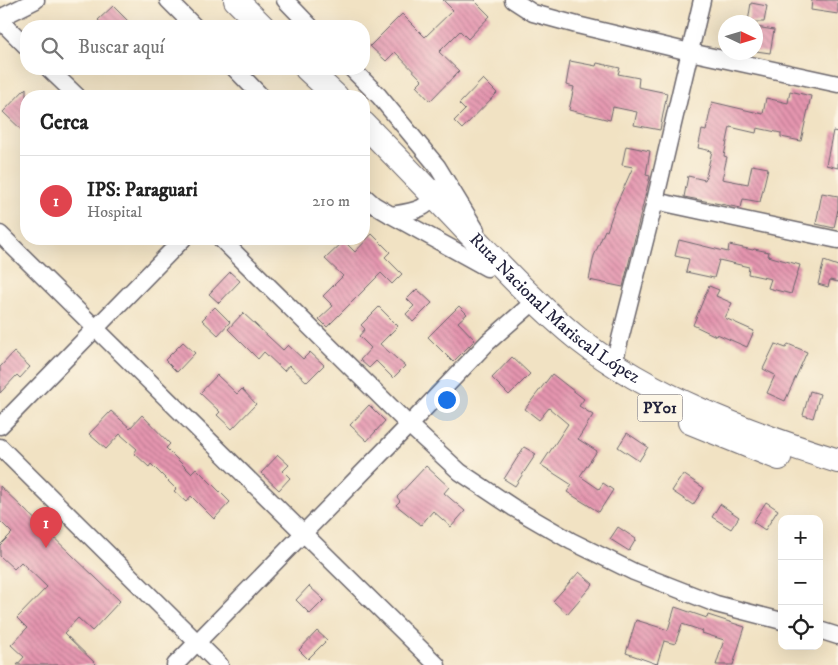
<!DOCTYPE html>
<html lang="es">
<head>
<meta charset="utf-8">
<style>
	:root { --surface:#fff; --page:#f2f2f2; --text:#222; --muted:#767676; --line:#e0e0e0; --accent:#db2777 }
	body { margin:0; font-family:"IM FELL DW Pica",serif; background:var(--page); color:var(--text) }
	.controls { position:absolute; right:15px; bottom:15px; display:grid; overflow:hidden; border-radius:10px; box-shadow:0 5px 20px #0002 }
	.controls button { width:45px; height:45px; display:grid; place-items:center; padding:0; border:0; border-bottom:1px solid var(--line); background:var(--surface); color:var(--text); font:25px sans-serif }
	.compass { position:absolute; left:718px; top:15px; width:45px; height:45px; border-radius:50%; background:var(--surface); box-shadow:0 5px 20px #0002; rotate:94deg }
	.you { position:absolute; left:446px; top:399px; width:18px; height:18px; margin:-12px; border:4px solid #fff; border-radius:50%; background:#1a73e8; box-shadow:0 0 0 8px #1a73e833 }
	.badge { display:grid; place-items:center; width:32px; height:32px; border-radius:50%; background:var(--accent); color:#fff; font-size:16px; font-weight:700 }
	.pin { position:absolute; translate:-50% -41px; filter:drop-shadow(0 1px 2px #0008) }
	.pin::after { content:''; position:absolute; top:26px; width:18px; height:15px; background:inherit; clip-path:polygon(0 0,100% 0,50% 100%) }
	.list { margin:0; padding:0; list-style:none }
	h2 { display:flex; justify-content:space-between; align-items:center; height:65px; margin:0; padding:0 20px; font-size:21px }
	h2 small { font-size:16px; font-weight:400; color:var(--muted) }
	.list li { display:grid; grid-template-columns:32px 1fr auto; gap:15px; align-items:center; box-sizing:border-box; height:90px; padding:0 20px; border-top:1px solid var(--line) }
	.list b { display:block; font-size:19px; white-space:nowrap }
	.list p { margin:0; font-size:16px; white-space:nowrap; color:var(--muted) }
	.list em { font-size:16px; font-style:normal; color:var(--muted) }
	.icon { flex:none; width:28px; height:28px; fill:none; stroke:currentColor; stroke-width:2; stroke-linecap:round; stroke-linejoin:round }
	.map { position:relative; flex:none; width:838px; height:665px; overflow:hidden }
	.search { position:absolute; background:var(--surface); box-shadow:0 5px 20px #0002; left:20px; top:20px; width:350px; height:55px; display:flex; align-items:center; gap:12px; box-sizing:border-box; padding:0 18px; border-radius:20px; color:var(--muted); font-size:19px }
	.panel { position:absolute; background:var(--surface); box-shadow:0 5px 20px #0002; left:20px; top:90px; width:350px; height:155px; border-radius:20px }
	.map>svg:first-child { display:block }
	.building { fill:url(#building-back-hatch) }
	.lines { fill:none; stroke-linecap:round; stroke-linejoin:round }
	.minor-casing { stroke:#6a656b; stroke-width:19 }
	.highway-casing { stroke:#6a656b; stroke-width:26 }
	.minor { stroke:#fff; stroke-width:16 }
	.highway { stroke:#fff; stroke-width:24 }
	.labels { text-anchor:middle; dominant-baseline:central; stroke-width:4; stroke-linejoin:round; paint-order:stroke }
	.shield { fill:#fcf5e5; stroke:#63616e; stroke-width:1 }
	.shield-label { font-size:16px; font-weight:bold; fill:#22223b }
	.street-label { font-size:18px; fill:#22223b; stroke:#fcf5e5 }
</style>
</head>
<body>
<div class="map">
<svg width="838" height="665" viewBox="0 0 838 665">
	<defs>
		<pattern id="building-back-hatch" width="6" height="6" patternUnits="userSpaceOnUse" patternTransform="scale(1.25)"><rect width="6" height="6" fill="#e595af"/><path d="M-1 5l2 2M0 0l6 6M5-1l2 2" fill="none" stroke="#b97990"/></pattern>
	</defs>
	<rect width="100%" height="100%" fill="#fcf5e5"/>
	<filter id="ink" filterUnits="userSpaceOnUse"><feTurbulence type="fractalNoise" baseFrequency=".02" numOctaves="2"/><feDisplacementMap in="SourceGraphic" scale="10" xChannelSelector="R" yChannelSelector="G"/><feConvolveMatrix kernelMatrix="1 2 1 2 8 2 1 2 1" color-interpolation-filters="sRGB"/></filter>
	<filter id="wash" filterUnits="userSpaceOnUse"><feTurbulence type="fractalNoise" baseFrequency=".0096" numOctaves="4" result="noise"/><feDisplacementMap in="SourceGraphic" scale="20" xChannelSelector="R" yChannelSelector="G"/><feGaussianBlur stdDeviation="1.12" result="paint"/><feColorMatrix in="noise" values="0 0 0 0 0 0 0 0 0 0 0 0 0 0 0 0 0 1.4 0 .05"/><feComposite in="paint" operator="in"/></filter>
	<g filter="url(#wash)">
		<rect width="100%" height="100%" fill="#f1e2c3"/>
		<g id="blocks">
			<g class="building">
				<path d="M 443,0 L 474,0 L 490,16 L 468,39 L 460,31 L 439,52 L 459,71 L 430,101 L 416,86 L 422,80 L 395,52 L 386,61 L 370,46 L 402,14 L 425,37 L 453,10 Z"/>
				<path d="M 812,0 L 838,0 L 838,14 L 811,10 Z"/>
				<path d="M 751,3 L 767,6 L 764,22 L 748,22 Z"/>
				<path d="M 113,6 L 133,26 L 104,26 L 98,20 Z"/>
				<path d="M 756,27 L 774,30 L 770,53 L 756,51 Z"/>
				<path d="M 570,61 L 596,66 L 597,63 L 620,68 L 618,74 L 639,78 L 638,87 L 667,93 L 660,130 L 634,125 L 637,112 L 613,107 L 610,120 L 569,110 L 574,87 L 566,85 Z"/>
				<path d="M 483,79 L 497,93 L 462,129 L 454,121 L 465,110 L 459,104 Z"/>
				<path d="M 26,88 L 26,134 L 3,112 Z"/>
				<path d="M 790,91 L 811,96 L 801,141 L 781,137 L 781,133 L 757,128 L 756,133 L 730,127 L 724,156 L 727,157 L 722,179 L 748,184 L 752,165 L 768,168 L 760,202 L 743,199 L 741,208 L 684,197 L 688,176 L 705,180 L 712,151 L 698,148 L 702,130 L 706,131 L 712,102 L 763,114 L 766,98 L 788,103 Z"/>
				<path d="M 833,131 L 838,132 L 838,168 L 826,165 Z"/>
				<path d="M 626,146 L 650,151 L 646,175 L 650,176 L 623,287 L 589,280 L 594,256 L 605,230 L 607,231 L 615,207 L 633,167 L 622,165 Z"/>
				<path d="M 822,193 L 838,196 L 838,209 L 834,228 L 816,224 Z"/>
				<path d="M 372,234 L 390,252 L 385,257 L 402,274 L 392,284 L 381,273 L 327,327 L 319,319 L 333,306 L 323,296 L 343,276 L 325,259 L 344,241 L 355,252 Z"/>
				<path d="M 679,240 L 728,252 L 729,245 L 753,250 L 754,249 L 769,252 L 768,256 L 800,265 L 791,294 L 768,288 L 771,279 L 748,274 L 749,267 L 719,260 L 714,278 L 686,272 L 689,259 L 675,256 Z"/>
				<path d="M 824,261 L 838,266 L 838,282 L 830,280 L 828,287 L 818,284 Z"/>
				<path d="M 230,272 L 240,281 L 219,303 L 209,294 Z"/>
				<path d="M 709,286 L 719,290 L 716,296 L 732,303 L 725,318 L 754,331 L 747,347 L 717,334 L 716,336 L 693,325 Z"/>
				<path d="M 417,289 L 432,303 L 413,322 L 406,314 L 414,306 L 407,299 Z"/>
				<path d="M 459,306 L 467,314 L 458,322 L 475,340 L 453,362 L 428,337 Z"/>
				<path d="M 215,307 L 230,322 L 218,335 L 202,320 Z"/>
				<path d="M 379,307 L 398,326 L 380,344 L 405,366 L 393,378 L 376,361 L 369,368 L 360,360 L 371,348 L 359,336 L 365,329 L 361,325 Z"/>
				<path d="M 243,313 L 283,350 L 288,345 L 303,359 L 310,352 L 324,365 L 307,382 L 289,365 L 284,371 L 264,352 L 258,359 L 228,329 Z"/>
				<path d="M 183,342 L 195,353 L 177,372 L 165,360 Z"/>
				<path d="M 775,344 L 786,348 L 788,344 L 807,352 L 785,401 L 767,393 L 775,375 L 763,369 Z"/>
				<path d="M 14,352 L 30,367 L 20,378 L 17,375 L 0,393 L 0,367 Z"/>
				<path d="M 512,357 L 530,374 L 509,395 L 492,378 Z"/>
				<path d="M 552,374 L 584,399 L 579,406 L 593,415 L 578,439 L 597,451 L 580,476 L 599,489 L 603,483 L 613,490 L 599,512 L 567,492 L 572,485 L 541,465 L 568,424 L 549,408 L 539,420 L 525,409 Z"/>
				<path d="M 217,375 L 237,394 L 242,389 L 256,404 L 232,429 L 217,415 L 220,412 L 200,393 Z"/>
				<path d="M 810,391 L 820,394 L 813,418 L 803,415 Z"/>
				<path d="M 369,405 L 385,421 L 367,441 L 350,425 Z"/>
				<path d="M 111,411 L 130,428 L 142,415 L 170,444 L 166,448 L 191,473 L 196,468 L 230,502 L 214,519 L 191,496 L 186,502 L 174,491 L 176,489 L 151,464 L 149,467 L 134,453 L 137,449 L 120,434 L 106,449 L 89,434 Z"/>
				<path d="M 627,433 L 648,447 L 639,461 L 618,447 Z"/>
				<path d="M 524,447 L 536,454 L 515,486 L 504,479 Z"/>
				<path d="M 278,455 L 289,465 L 283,471 L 290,478 L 279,490 L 261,473 Z"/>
				<path d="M 426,466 L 449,487 L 444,493 L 465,511 L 451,527 L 433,511 L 421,525 L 396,505 L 400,501 L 397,497 Z"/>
				<path d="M 683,474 L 704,488 L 693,505 L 672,491 Z"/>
				<path d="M 0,486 L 120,601 L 92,631 L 78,618 L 64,633 L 97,665 L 17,665 L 24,657 L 11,645 L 27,628 L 17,618 L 47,587 L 21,562 L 14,569 L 0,556 L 0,545 L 12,533 L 0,521 Z"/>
				<path d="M 766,502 L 778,510 L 765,530 L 753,522 Z"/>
				<path d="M 720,504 L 739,517 L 731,529 L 712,517 Z"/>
				<path d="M 618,527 L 636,539 L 629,551 L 610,539 Z"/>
				<path d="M 579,572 L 593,584 L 567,614 L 553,601 Z"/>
				<path d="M 309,586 L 324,600 L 310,614 L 296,600 Z"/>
				<path d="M 675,607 L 707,618 L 708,615 L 745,627 L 733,665 L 716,665 L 724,640 L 702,633 L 703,631 L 682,624 L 675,644 L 664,641 L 657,664 L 626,653 L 636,620 L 668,630 Z"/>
				<path d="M 317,631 L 327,640 L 308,659 L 299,650 Z"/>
			</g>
		</g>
	</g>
	<g filter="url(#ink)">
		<use href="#blocks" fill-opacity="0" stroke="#6a656b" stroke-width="1"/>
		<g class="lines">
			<defs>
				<g id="minor">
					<path d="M 168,0 L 194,26"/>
					<path d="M 285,0 L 310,26"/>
					<path d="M 513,0 L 533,13 L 577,25 L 690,52 L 838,84"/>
					<path d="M 0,18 L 36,0"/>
					<path d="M 0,20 L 26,46"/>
					<path d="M 49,69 L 77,96"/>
					<path d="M 235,69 L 261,96"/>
					<path d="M 352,69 L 379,96 L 437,166 L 476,230"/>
					<path d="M 364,196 L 374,205 L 391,215 L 487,268"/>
					<path d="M 655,201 L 838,240"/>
					<path d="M 391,215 C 410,212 433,210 435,188"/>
					<path d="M 0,234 L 437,665"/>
					<path d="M 221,239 L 409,425 L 460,472 L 514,508 L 571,541 L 634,572 L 716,604 L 782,621"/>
					<path d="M 614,363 L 655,201 L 702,0"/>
					<path d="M 0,426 L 183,239"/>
					<path d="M 0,447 L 220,665"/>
					<path d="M 819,630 L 838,636"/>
					<path d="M 175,665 L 409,425 L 488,342 L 529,306"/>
				</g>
				<g id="highway">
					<path d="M 236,0 L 262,26"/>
					<path d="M 307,69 L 336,96"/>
					<path id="s1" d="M 364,124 C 399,160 434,196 469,233 C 504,269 539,307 578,339 C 652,397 749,433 838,461"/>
					<path d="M 690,422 L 779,458"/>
				</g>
			</defs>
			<use href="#minor" class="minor-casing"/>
			<use href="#highway" class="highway-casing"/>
			<use href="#minor" class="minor"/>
			<use href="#highway" class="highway"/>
		</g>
	</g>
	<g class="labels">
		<rect class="shield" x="637.5" y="394.5" width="45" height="27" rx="4"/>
		<g class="shield-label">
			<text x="660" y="408">PY01</text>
		</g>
		<g class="street-label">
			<text stroke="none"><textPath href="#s1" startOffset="266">Ruta Nacional Mariscal López</textPath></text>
		</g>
	</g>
</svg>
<div class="controls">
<button>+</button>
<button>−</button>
<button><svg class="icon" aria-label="locate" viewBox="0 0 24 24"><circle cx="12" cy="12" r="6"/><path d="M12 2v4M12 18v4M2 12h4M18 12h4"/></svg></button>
</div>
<svg class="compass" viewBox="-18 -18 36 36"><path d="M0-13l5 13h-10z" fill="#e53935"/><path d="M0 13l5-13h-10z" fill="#767676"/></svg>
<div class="you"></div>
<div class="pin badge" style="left:46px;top:548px;background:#e0444e">1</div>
<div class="search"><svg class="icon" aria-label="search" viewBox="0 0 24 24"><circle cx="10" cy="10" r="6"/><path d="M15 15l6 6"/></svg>Buscar aquí</div>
<section class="panel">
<h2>Cerca<small></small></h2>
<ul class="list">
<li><span class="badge" style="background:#e0444e">1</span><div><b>IPS: Paraguari</b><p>Hospital</p></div><em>210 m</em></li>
</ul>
</section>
</div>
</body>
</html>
